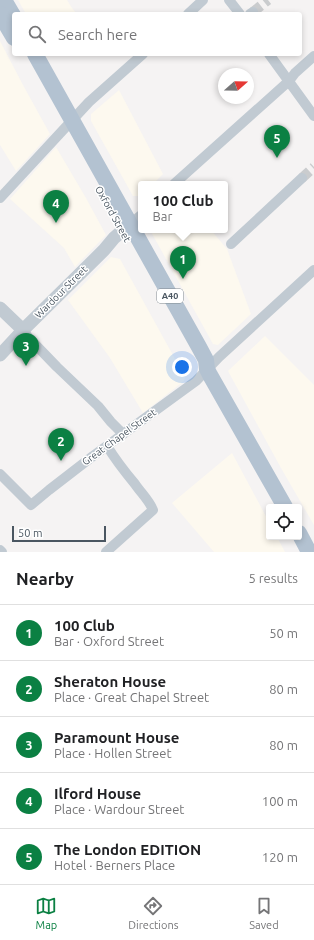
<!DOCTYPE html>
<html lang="en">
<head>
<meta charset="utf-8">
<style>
	:root { --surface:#fff; --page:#f2f2f2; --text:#202124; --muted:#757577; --line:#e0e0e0; --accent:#0b8043 }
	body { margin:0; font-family:Ubuntu,sans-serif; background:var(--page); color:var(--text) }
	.controls { position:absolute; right:12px; bottom:12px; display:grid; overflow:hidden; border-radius:4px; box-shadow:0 2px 6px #0003 }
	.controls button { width:36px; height:36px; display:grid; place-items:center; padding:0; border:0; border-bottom:1px solid var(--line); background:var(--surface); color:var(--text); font:20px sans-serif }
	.compass { position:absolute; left:218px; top:68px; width:36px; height:36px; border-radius:50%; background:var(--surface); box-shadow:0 2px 6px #0003; rotate:70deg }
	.scale { position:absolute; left:12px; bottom:10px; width:94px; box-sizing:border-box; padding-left:4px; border:2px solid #4a5661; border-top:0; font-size:11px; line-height:14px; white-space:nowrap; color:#4a5661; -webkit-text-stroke:3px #fff; paint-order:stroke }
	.you { position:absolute; left:182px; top:367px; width:14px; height:14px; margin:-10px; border:3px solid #fff; border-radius:50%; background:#1a73e8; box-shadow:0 0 0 6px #1a73e833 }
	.badge { display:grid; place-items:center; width:26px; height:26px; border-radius:50%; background:var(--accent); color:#fff; font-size:13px; font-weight:700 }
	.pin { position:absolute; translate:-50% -33px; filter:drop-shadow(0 1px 2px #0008) }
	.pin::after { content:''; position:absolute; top:21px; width:14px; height:12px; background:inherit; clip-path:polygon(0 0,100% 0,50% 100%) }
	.popup { position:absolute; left:138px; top:181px; width:90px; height:52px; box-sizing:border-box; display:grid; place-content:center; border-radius:4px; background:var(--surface); filter:drop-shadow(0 1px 3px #0005); font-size:13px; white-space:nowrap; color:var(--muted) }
	.popup b { font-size:15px; color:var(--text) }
	.popup::after { content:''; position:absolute; left:50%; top:100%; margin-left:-8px; border:8px solid transparent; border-top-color:var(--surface) }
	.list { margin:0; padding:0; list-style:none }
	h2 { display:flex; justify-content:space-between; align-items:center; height:52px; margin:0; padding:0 16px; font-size:17px }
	h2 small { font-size:13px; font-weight:400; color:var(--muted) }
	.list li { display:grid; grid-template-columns:26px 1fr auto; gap:12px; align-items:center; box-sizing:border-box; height:56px; padding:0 16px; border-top:1px solid var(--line) }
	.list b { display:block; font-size:15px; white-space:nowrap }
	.list p { margin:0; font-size:13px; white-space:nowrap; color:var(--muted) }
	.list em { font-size:13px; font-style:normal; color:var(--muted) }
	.icon { flex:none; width:22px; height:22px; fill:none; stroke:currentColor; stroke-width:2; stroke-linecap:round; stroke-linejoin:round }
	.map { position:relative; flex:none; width:314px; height:552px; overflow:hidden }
	.search { position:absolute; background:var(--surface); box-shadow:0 2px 6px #0003; left:12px; right:12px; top:12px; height:44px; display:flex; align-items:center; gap:10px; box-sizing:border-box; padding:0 14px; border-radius:4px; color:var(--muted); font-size:15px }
	.sheet { height:332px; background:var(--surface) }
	nav { display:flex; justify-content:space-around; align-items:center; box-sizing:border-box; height:56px; border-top:1px solid var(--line); background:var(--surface); font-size:11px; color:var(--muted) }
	nav a { display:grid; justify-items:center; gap:2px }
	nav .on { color:var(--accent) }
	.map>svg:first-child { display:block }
	.commercial { fill:#fdf9ef }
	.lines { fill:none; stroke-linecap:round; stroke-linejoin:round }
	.minor-tunnel { stroke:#caccce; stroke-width:10; stroke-dasharray:10 5; stroke-linecap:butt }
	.minor { stroke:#c1cad2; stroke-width:10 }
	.tertiary { stroke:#c1cad2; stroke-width:13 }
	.primary { stroke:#b3c2d1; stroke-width:16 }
	.labels { text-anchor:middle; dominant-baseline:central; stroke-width:3; stroke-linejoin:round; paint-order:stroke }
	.shield { fill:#fff; stroke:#808990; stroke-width:1 }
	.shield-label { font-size:9px; font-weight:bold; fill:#4a5661 }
	.street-label { font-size:10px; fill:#4a5661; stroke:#fff }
</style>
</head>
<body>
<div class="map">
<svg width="314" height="552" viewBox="0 0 314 552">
	<rect width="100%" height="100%" fill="#f5f3f3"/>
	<g class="commercial">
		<path d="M 18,0 L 67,0 L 72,8 L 77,14 L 26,14 Z"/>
		<path d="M 0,41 L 23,85 L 50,134 L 16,171 L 0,145 Z"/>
		<path d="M 119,90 L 163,174 L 153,184 L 141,184 L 141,196 L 133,196 L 91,121 L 91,114 Z"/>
		<path d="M 56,147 L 86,198 L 106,235 L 75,267 L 64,248 L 10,199 Z"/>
		<path d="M 150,230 L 211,230 L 227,249 L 251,314 L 218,345 L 213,344 Z"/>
		<path d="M 111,257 L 120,259 L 185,377 L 184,381 L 143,413 L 110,358 L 68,300 Z"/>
		<path d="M 265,336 L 314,385 L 314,525 L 281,468 L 228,371 Z"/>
		<path d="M 232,453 L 269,522 L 269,537 L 277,537 L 285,552 L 214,552 L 172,503 Z"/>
	</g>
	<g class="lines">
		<g class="minor-tunnel">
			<path d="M 253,12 L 268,0"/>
			<path d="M 302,178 L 314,167"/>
		</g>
		<g class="minor">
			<path d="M 229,0 L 240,14"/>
			<path d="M 188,14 L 203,0"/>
			<path d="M 250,14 L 253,12"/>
			<path d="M 269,54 L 314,116"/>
			<path d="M 174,184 L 289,81 L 295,73 L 314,56"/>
			<path d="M 0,198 L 89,102 L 143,54"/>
			<path d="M 130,224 L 141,215"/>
			<path d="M 231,244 L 302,178"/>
			<path d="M 23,330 L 28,337 L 57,367 L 98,406 L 111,422 L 123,434"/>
			<path d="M 0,474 L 31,505 L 49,490 L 93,456 L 196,381 L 219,357 L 314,270"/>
			<path d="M 0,550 L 2,552"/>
			<path d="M 106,552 L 153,510 C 149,500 141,493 135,484 C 125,472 115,459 107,446"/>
		</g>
		<g class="tertiary">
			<path d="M 0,308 L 23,330"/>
			<path d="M 0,355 L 27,326 L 104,250 L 114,238 L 130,224"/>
		</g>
		<g class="primary">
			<path d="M 4,0 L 14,17"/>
			<path d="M 0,14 L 14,38"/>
			<path d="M 35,54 L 199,347 L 206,360 L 207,369 L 210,375 L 285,507"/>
			<path d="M 299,533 L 309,552"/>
		</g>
	</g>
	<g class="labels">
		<rect class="shield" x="157" y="289" width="26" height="14" rx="3"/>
		<g class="shield-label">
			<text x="170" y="296">A40</text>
		</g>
		<g class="street-label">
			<text transform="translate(113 214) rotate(61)">Oxford Street</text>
			<text transform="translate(61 292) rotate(-45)">Wardour Street</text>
			<text transform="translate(119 437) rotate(-36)">Great Chapel Street</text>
		</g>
	</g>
</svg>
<div class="controls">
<button><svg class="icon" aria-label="locate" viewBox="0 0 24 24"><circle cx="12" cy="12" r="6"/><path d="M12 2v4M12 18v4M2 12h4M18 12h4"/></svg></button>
</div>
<svg class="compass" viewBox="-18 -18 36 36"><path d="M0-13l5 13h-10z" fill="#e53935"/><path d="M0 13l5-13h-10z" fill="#757577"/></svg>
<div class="scale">50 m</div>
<div class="you"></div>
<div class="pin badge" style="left:183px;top:279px">1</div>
<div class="popup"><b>100 Club</b>Bar</div>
<div class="pin badge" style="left:61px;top:461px">2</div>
<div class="pin badge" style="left:26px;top:366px">3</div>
<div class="pin badge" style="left:56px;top:223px">4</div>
<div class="pin badge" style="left:277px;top:158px">5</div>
<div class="search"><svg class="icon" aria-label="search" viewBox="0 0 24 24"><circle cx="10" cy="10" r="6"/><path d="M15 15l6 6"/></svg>Search here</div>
</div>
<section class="sheet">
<h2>Nearby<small>5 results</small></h2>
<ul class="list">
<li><span class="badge">1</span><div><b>100 Club</b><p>Bar · Oxford Street</p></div><em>50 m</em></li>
<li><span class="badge">2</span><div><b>Sheraton House</b><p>Place · Great Chapel Street</p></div><em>80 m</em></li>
<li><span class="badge">3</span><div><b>Paramount House</b><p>Place · Hollen Street</p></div><em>80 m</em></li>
<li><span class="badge">4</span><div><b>Ilford House</b><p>Place · Wardour Street</p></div><em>100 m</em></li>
<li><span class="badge">5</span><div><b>The London EDITION</b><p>Hotel · Berners Place</p></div><em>120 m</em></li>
</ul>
</section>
<nav>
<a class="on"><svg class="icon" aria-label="map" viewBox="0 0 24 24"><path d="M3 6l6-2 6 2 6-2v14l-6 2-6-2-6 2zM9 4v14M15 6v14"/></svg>Map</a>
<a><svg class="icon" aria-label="directions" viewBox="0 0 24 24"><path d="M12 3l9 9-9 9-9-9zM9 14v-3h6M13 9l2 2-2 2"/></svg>Directions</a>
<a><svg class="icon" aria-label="saved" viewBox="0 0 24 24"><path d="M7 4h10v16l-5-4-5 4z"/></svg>Saved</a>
</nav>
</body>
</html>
